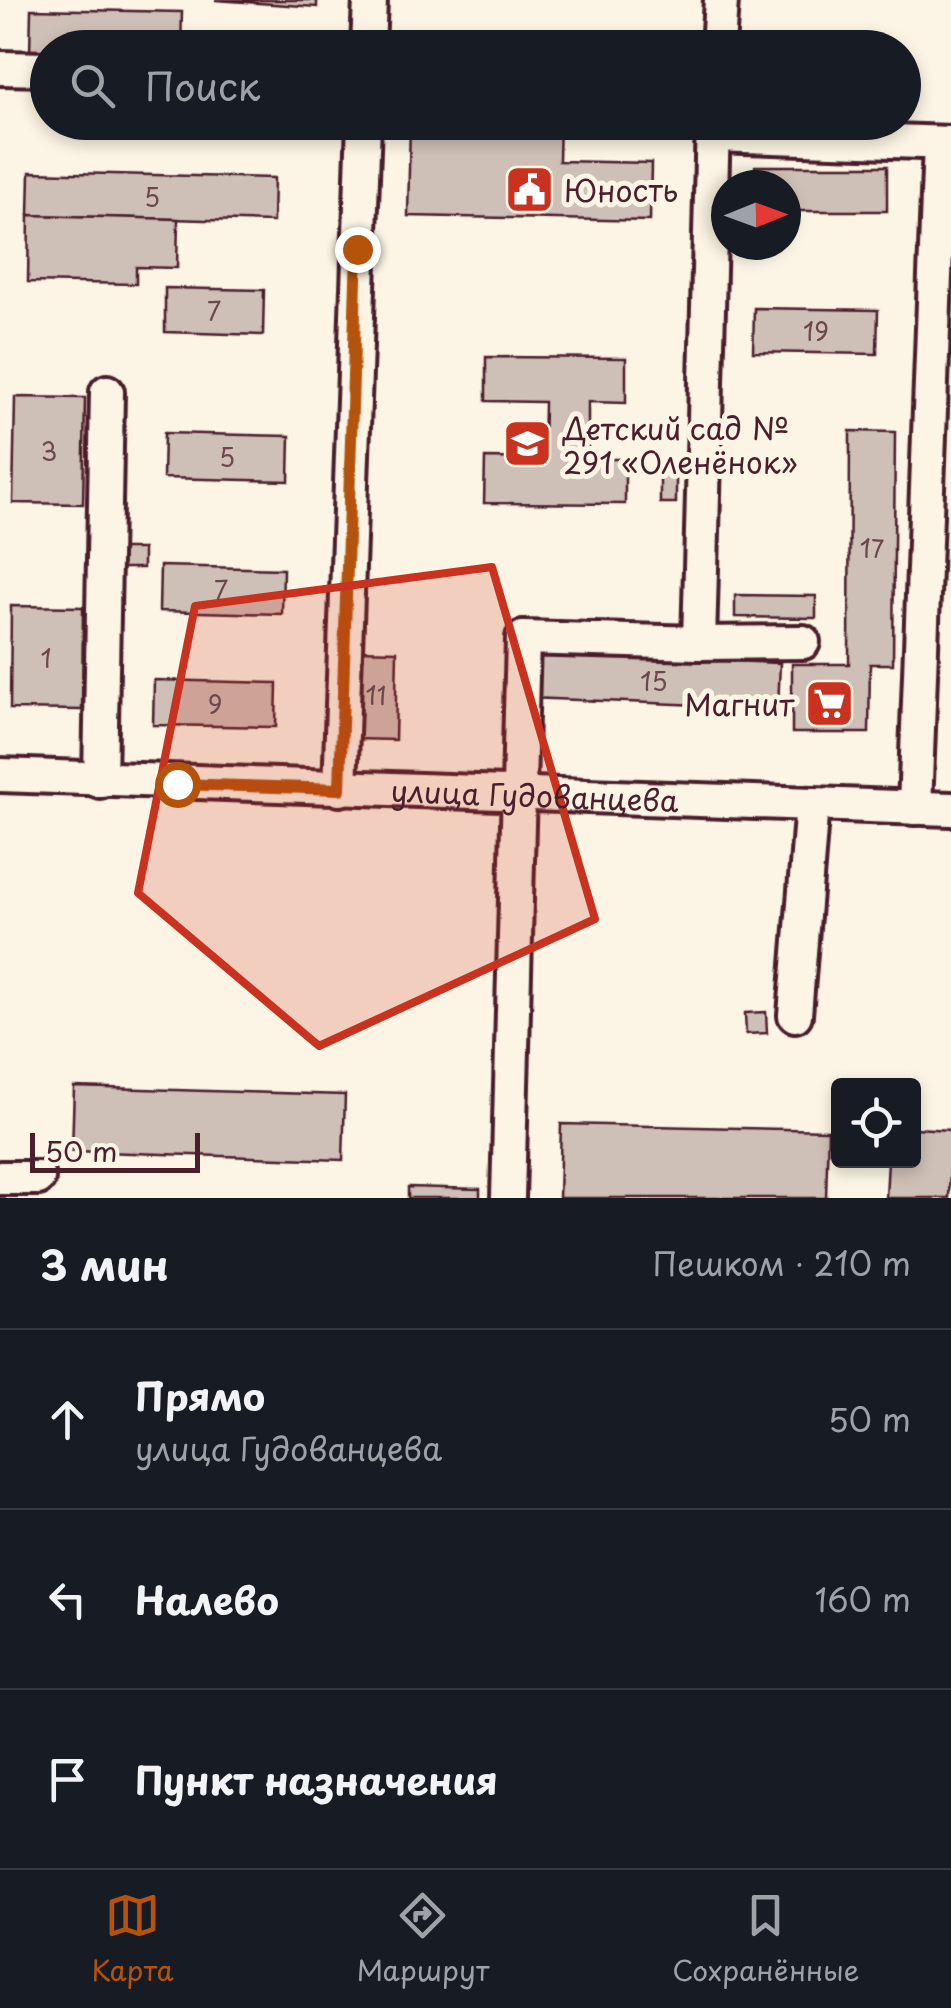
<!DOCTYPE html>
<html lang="ru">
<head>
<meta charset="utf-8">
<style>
	:root { --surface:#171b24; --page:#242831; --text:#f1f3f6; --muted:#9ea1a6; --line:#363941; --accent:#b45309 }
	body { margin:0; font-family:"Playpen Sans",sans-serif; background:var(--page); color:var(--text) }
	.controls { position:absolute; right:30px; bottom:30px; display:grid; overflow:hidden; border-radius:10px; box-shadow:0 5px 15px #0003 }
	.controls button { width:90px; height:90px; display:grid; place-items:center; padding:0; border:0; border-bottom:2px solid var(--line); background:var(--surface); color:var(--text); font:50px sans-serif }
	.compass { position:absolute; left:711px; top:170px; width:90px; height:90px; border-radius:50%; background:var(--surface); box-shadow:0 5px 15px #0003; rotate:89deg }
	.scale { position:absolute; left:30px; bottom:25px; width:170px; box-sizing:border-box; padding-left:10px; border:5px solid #4a1f2b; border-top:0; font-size:28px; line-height:35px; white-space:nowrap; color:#4a1f2b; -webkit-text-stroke:8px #fcf5e5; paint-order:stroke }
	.stop { position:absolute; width:30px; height:30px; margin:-22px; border:8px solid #b45309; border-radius:50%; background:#fff }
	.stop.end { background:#b45309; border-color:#fff; box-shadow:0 2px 10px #0008 }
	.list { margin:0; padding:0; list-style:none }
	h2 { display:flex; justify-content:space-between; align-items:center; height:130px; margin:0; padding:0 40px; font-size:42px }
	h2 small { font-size:32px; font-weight:400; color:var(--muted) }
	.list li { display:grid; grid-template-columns:65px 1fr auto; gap:30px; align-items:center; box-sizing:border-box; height:180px; padding:0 40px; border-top:2px solid var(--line) }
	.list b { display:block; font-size:38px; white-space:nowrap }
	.list p { margin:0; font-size:32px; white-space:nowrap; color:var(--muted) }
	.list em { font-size:32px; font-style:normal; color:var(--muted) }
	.icon { flex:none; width:55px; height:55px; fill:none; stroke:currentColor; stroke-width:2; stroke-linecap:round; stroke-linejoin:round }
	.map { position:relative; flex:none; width:951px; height:1198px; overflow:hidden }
	.search { position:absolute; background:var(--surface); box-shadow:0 5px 15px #0003; left:30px; right:30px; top:30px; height:110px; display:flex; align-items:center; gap:25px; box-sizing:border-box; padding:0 35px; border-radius:55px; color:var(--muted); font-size:38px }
	.sheet { height:670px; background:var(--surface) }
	nav { display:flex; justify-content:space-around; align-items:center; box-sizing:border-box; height:140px; border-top:2px solid var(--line); background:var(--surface); font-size:28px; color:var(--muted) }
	nav a { display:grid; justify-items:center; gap:5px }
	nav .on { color:var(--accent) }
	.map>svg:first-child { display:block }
	.building { fill:#cfc0b7; stroke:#4a1f2b; stroke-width:2.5 }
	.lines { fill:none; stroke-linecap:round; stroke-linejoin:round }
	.minor-casing { stroke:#4a1f2b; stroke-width:40 }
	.minor { stroke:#fcf5e5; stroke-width:32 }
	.route { stroke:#b45309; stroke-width:12 }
	.marked { fill:#c8321e; fill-opacity:0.2; stroke:#c8321e; stroke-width:8; stroke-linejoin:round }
	.labels { text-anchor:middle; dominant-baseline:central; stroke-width:10; stroke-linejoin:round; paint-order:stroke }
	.number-label { font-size:25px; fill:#6b474e }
	.poi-label { font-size:30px; fill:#4a1f2b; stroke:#fcf5e5; text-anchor:start }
	.street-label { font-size:30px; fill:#4a1f2b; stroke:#fcf5e5 }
</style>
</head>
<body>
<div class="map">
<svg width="951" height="1198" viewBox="0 0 951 1198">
	<rect width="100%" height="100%" fill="#fcf5e5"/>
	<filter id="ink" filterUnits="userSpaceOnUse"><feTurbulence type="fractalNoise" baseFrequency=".01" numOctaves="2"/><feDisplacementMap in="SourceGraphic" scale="20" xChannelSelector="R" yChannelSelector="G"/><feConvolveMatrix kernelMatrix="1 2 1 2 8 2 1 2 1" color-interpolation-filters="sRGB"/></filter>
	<g filter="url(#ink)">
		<g class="building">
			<path d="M 215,0 L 317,0 L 317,7 Z"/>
			<path d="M 31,9 L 182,12 L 181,48 L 48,48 L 48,54 L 30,54 Z"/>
			<path d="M 521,38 L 562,39 L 561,48 L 521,48 Z"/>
			<path d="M 410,122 L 560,122 L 559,161 L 651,163 L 650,221 L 408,216 Z"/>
			<path d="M 755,166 L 887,166 L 887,211 L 786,211 L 786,185 L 755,185 Z"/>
			<path d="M 30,172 L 274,178 L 273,222 L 29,215 Z"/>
			<path d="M 29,215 L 178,219 L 177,268 L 136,267 L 136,284 L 28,282 Z"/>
			<path d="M 165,288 L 264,290 L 263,335 L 165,332 Z"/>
			<path d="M 754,308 L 878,310 L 877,354 L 753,352 Z"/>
			<path d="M 486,357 L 626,358 L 626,403 L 588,402 L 588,459 L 625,459 L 625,504 L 484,503 L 485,458 L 543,459 L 544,402 L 486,401 Z"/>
			<path d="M 15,397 L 85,398 L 83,504 L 13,503 Z"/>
			<path d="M 850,431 L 895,432 L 893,664 L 870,664 L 869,733 L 792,733 L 792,664 L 849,664 Z"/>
			<path d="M 164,433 L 290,436 L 289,481 L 163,478 Z"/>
			<rect x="660" y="467" width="16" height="36"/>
			<rect x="109" y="549" width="34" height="19"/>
			<path d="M 160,566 L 283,569 L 282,614 L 159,611 Z"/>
			<path d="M 735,595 L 816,596 L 816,618 L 735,617 Z"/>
			<path d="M 11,606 L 83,607 L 82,710 L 10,709 Z"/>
			<path d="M 357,650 L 397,651 L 395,740 L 354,739 Z"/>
			<path d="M 530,654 L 780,663 L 778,708 L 529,698 Z"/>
			<path d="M 154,680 L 277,683 L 276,727 L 153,725 Z"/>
			<path d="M 766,1012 L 767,1033 L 746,1034 L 745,1013 Z"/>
			<path d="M 74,1087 L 345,1095 L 343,1160 L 72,1151 Z"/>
			<path d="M 561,1124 L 828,1130 L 826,1198 L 559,1198 Z"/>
			<path d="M 914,1128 L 951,1130 L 949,1198 L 886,1198 L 888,1160 L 914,1160 Z"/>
			<path d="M 408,1187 L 480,1189 L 480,1198 L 408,1198 Z"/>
		</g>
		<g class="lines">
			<defs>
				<g id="minor">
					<path d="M 368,48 L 370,0"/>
					<path d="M 718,48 L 721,0"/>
					<path d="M 0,68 L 48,69"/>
					<path d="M 712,135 L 951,143"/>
					<path d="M 699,643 L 803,642"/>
					<path id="s1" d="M 0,775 L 951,809"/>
					<path d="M 100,781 L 107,392"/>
					<path d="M 340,789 L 364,122"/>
					<path d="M 915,808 L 940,143"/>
					<path d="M 795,1015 L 812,804"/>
					<path d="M 0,1178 L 38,1178"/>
					<path d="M 508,1198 L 523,638 L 699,643 L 713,122"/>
				</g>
			</defs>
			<use href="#minor" class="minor-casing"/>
			<use href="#minor" class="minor"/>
		</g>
	</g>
	<g class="lines" filter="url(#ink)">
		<path class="route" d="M 177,784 L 340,789 L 357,249"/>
	</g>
	<path class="marked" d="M 492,567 L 595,919 L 319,1046 L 138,893 L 195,606 Z"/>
	<defs>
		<symbol id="civic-square" viewBox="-11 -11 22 22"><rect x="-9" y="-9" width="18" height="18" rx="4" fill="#c8321e" stroke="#fcf5e5"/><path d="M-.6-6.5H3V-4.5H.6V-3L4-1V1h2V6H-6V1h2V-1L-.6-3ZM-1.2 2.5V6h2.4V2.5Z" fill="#fff"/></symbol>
		<symbol id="school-square" viewBox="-11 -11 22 22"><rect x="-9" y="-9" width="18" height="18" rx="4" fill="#c8321e" stroke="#fcf5e5"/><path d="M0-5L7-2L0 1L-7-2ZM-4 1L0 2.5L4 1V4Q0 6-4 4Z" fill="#fff"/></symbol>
		<symbol id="supermarket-square" viewBox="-11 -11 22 22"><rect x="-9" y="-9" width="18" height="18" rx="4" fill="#c8321e" stroke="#fcf5e5"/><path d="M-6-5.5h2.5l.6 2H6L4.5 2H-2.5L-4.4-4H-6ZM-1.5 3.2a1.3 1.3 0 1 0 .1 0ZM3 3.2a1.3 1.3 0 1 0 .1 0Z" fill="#fff"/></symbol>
	</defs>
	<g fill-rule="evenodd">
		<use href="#civic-square" x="502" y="162" width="55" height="55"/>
		<use href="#school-square" x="500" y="416" width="55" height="55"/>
		<use href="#supermarket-square" x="802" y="676" width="55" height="55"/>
	</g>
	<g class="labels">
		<g class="number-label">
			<text x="152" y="197">5</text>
			<text x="214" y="311">7</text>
			<text x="816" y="331">19</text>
			<text x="49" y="451">3</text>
			<text x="227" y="457">5</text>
			<text x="872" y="548">17</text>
			<text x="221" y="590">7</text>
			<text x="46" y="658">1</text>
			<text x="654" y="681">15</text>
			<text x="376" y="695">11</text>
			<text x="215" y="704">9</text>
		</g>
		<g class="poi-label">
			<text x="564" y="189">Юность</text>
			<text x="563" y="427">Детский сад №<tspan x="563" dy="34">291 «Оленёнок»</tspan></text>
			<text x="794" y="703" text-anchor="end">Магнит</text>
		</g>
		<g class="street-label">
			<text stroke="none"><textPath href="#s1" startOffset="535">улица Гудованцева</textPath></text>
		</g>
	</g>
</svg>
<div class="controls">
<button><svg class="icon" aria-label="locate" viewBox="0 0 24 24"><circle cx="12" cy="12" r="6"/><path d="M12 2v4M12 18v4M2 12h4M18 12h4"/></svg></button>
</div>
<svg class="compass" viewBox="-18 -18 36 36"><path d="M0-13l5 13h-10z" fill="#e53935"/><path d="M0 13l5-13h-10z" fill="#9ea1a6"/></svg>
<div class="scale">50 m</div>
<div class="stop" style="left:177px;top:784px"></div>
<div class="stop end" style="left:357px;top:249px"></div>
<div class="search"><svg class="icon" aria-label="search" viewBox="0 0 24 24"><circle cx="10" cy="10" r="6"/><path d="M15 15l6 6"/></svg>Поиск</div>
</div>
<section class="sheet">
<h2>3 мин<small>Пешком · 210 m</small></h2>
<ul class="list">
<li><svg class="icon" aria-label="ahead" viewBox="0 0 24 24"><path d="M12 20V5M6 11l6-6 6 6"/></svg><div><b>Прямо</b><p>улица Гудованцева</p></div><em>50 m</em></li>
<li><svg class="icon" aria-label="left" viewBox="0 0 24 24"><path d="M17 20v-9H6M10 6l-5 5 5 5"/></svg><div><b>Налево</b></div><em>160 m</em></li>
<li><svg class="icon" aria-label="arrive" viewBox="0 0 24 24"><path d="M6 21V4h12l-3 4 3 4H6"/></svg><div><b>Пункт назначения</b></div></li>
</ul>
</section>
<nav>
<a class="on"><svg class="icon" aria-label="map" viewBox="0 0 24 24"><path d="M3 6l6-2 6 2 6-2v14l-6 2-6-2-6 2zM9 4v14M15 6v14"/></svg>Карта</a>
<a><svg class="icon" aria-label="directions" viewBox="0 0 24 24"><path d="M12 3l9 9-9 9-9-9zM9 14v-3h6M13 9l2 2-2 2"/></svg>Маршрут</a>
<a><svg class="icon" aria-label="saved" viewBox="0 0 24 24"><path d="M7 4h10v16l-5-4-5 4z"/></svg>Сохранённые</a>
</nav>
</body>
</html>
